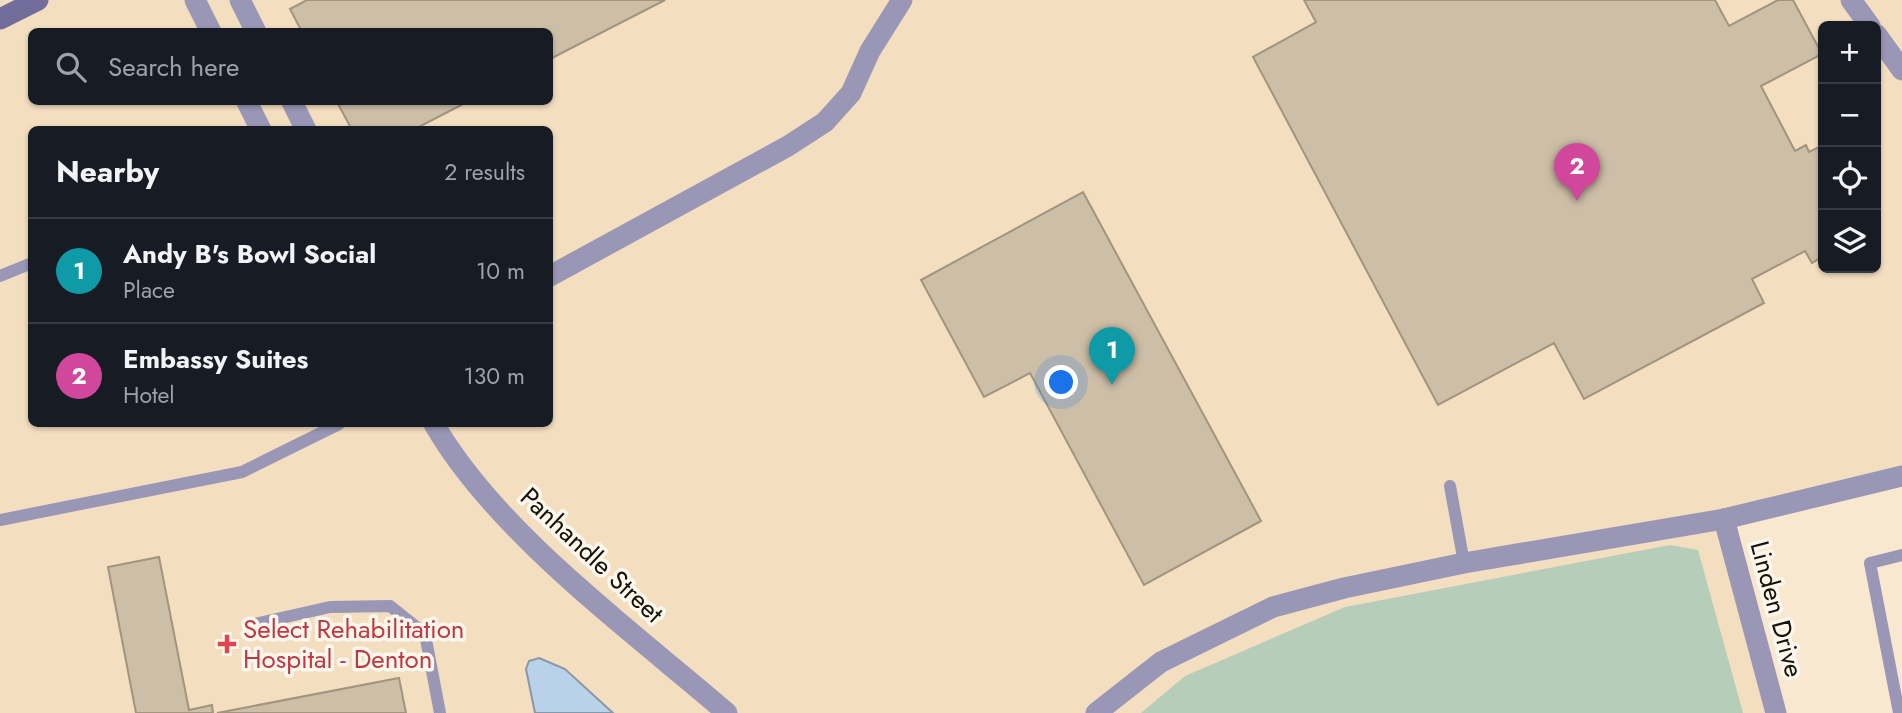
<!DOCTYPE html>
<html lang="en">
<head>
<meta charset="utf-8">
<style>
	:root { --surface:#171b24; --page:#20242c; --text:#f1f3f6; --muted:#9ea1a6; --line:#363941; --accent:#db2777 }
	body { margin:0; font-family:Jost,sans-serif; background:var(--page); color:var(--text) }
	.controls { position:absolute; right:21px; top:21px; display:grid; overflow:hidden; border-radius:10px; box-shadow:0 2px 5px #0004 }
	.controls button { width:63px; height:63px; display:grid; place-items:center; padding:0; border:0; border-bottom:2px solid var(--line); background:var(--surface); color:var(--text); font:35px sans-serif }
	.you { position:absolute; left:1062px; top:383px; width:24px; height:24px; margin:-18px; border:5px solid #fff; border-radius:50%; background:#1a73e8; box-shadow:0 0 0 10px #1a73e833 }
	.badge { display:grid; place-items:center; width:46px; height:46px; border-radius:50%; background:var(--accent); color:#fff; font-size:23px; font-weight:700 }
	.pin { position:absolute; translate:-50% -58px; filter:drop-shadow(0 2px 4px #0008) }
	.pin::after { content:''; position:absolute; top:37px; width:24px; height:21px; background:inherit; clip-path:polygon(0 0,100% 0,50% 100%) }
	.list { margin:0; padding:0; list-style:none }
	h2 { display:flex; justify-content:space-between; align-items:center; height:91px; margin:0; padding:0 28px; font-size:30px }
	h2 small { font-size:23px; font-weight:400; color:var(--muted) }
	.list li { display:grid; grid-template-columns:46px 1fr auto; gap:21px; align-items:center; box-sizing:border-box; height:105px; padding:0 28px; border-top:2px solid var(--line) }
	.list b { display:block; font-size:26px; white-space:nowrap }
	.list p { margin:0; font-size:23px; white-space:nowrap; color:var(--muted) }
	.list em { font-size:23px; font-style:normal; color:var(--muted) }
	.icon { flex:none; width:38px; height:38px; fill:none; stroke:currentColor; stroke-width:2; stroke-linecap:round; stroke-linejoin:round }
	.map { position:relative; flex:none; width:1902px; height:713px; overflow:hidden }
	.search { position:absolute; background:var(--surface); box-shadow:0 2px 5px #0004; left:28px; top:28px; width:525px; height:77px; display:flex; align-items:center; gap:18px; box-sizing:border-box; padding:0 24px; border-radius:10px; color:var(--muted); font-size:26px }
	.panel { position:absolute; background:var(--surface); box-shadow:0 2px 5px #0004; left:28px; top:126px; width:525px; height:301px; border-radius:10px }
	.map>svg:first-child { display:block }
	.built { fill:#f3dec0; fill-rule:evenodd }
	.green { fill:#b6ceb9 }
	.water { fill:#b9d2ea; stroke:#8898a7; stroke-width:2 }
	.building { fill:#cdbea7; stroke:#a2947e; stroke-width:2 }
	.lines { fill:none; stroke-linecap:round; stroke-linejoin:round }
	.lane { stroke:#9a96b6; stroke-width:12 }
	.street { stroke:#9a96b6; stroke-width:21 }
	.secondary { stroke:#736d9b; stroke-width:21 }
	.health-dot { fill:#e0444e; stroke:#fdf7ed; stroke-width:2.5 }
	.labels { text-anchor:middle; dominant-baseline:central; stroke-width:7; stroke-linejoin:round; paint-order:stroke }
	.street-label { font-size:26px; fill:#17120a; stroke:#fdf7ed }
	.health-label { font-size:26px; fill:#be3a42; stroke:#fdf7ed; text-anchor:start }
</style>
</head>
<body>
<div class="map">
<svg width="1902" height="713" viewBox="0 0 1902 713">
	<rect width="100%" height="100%" fill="#f8e8d0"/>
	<path class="built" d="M 0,0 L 1902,0 L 1902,479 L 1719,517 L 1773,713 L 0,713 ZM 1823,26 L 1876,26 L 1876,268 L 1823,268 ZM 32,32 L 550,32 L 550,102 L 32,102 ZM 32,130 L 550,130 L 550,424 L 32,424 Z"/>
	<path class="green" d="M 1670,545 L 1698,550 L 1743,713 L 1141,713 L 1185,676 L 1345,607 Z"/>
	<path class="water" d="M 539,658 L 565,669 L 613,713 L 535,713 L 526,669 L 529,661 Z"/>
	<g class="building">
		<path d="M 307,0 L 665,0 L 550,59 L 550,32 L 302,32 L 290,9 Z"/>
		<path d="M 1304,0 L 1715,0 L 1729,26 L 1778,0 L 1793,0 L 1822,54 L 1761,86 L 1795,151 L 1806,145 L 1809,152 L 1823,145 L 1823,256 L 1812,263 L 1805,251 L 1752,279 L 1764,303 L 1584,399 L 1554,343 L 1438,405 L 1253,57 L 1316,22 Z"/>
		<path d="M 337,102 L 467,102 L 413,130 L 352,130 Z"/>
		<path d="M 1083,192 L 1261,521 L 1144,585 L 1030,373 L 984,397 L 921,280 Z"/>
		<path d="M 159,557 L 189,710 L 212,705 L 213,713 L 136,713 L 108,567 Z"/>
		<path d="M 399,678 L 406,713 L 217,713 Z"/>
	</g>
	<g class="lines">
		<g class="lane">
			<path d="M 0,276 L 32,263"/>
			<path d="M 1450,486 L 1464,563"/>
			<path d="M 0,520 L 242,472 L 339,424"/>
			<path d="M 255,624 L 330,607 L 390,606 L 425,634 L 440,713"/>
			<path d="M 1899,713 L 1870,563 L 1902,555"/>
		</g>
		<g class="street">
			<path d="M 195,0 L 211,32"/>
			<path d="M 240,0 L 256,32"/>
			<path d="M 1851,0 L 1870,26"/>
			<path d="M 1876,34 L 1902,70"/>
			<path d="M 247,102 L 261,130"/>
			<path d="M 292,102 L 306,130"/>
			<path d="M 550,276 L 788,146 L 825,122 L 851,93 L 870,51 L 902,0"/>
			<path d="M 434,424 C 496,532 632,631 727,713"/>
			<path d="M 1724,519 L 1776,713"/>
			<path d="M 1096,713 L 1161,662 L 1273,607 L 1344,588 L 1464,563 L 1724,519 L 1902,476"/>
		</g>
		<path class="secondary" d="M 0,19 L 38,0"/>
	</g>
	<path class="health-dot" d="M223.5 633.5h7v7h7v7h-7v7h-7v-7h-7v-7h7z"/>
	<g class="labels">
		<g class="street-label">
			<text transform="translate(592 555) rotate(43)">Panhandle Street</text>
			<text transform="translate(1777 609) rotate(75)">Linden Drive</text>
		</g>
		<g class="health-label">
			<text x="243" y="629">Select Rehabilitation<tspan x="243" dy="30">Hospital - Denton</tspan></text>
		</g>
	</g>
</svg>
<div class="controls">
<button>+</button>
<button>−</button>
<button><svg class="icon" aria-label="locate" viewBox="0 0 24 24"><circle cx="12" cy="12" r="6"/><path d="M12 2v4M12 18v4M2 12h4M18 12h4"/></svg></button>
<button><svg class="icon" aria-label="layers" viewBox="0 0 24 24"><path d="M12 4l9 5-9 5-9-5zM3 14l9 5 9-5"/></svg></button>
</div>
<div class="you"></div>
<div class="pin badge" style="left:1112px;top:385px;background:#0f9aa8">1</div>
<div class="pin badge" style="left:1577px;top:201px;background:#d1479c">2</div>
<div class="search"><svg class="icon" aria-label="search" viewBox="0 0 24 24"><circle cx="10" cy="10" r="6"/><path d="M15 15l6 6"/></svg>Search here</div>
<section class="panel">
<h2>Nearby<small>2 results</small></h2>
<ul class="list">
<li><span class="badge" style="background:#0f9aa8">1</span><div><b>Andy B's Bowl Social</b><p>Place</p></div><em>10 m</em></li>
<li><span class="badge" style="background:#d1479c">2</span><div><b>Embassy Suites</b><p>Hotel</p></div><em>130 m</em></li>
</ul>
</section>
</div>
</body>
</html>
